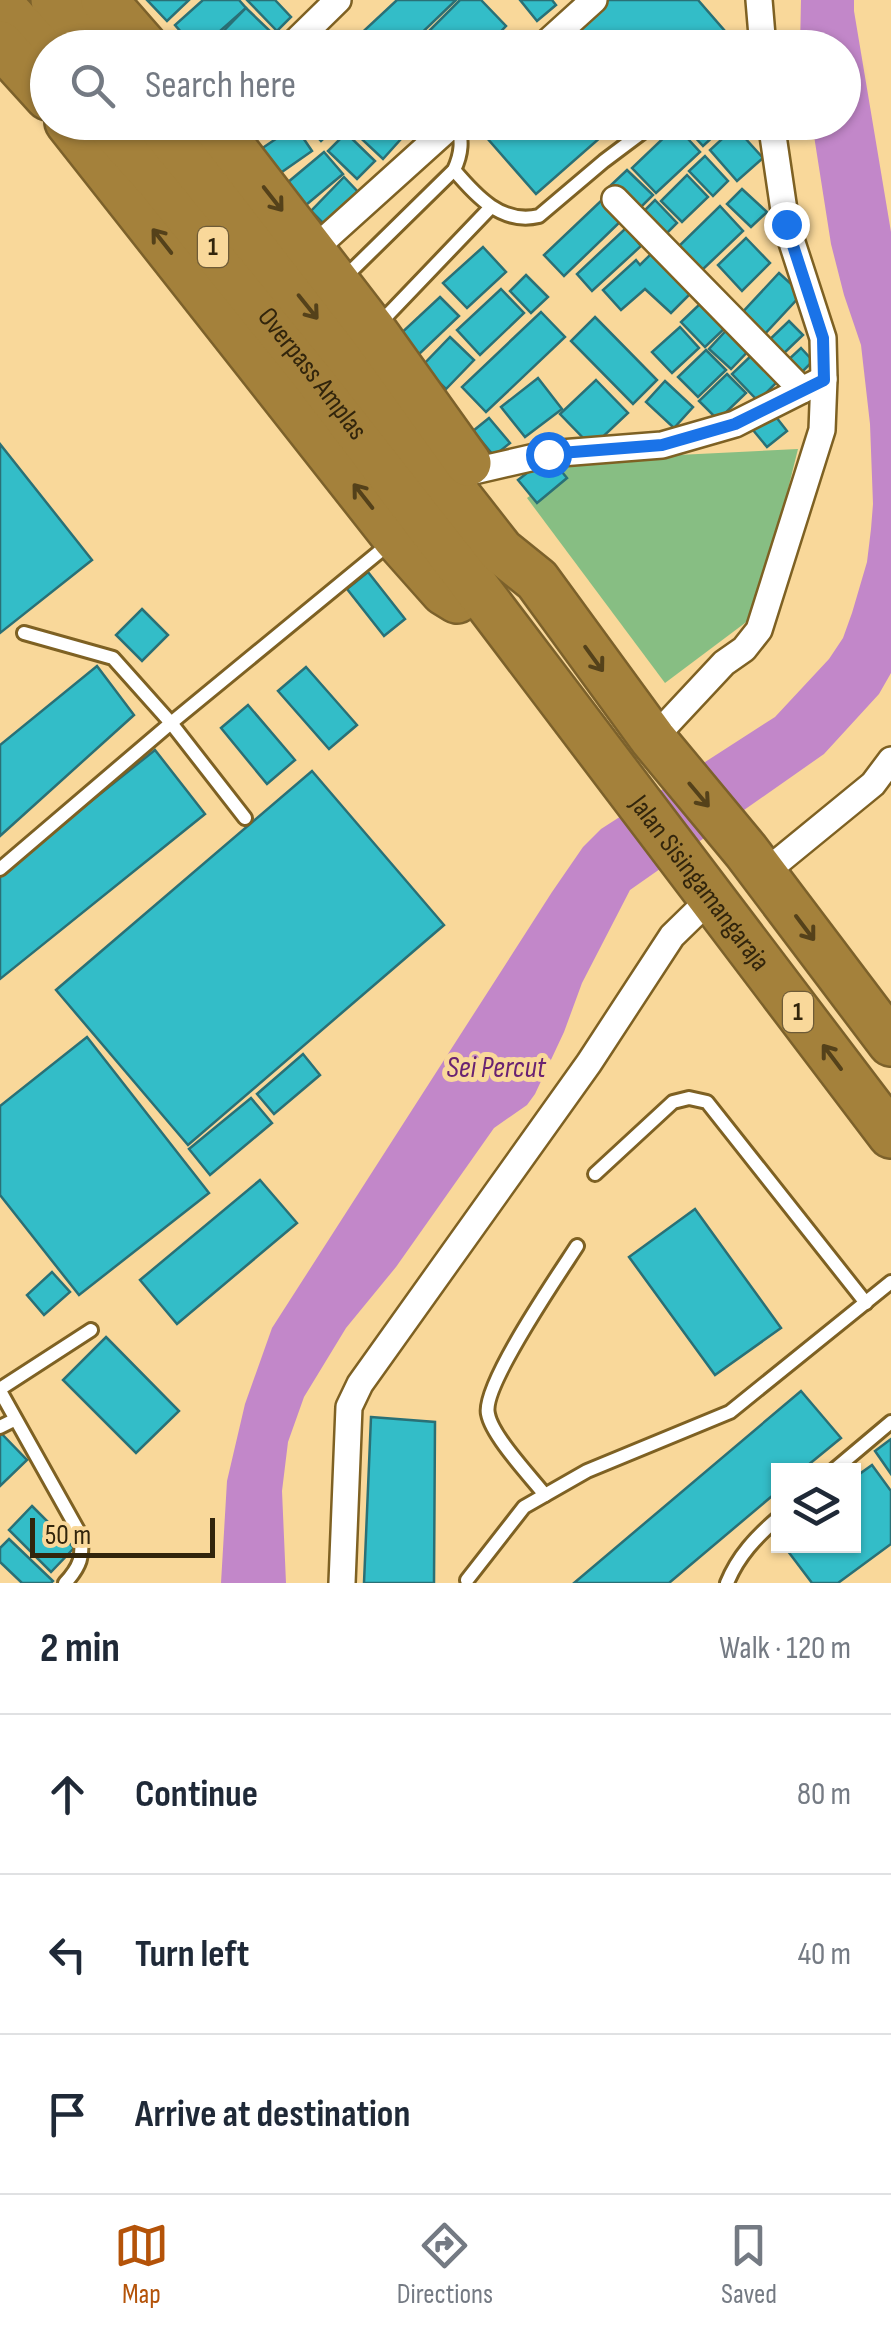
<!DOCTYPE html>
<html lang="en">
<head>
<meta charset="utf-8">
<style>
	:root { --surface:#fff; --page:#f2f2f3; --text:#1f2937; --muted:#747a83; --line:#e0e1e3; --accent:#b45309 }
	body { margin:0; font-family:"Sofia Sans Condensed",sans-serif; background:var(--page); color:var(--text) }
	.controls { position:absolute; right:30px; bottom:30px; display:grid; overflow:hidden; border-radius:0px; box-shadow:0 2px 8px #0004 }
	.controls button { width:90px; height:90px; display:grid; place-items:center; padding:0; border:0; border-bottom:2px solid var(--line); background:var(--surface); color:var(--text); font:50px sans-serif }
	.scale { position:absolute; left:30px; bottom:25px; width:185px; box-sizing:border-box; padding-left:10px; border:5px solid #32250c; border-top:0; font-size:28px; line-height:35px; white-space:nowrap; color:#32250c; -webkit-text-stroke:8px #f9d89a; paint-order:stroke }
	.stop { position:absolute; width:30px; height:30px; margin:-22px; border:8px solid #1a73e8; border-radius:50%; background:#fff }
	.stop.end { background:#1a73e8; border-color:#fff; box-shadow:0 2px 10px #0008 }
	.list { margin:0; padding:0; list-style:none }
	h2 { display:flex; justify-content:space-between; align-items:center; height:130px; margin:0; padding:0 40px; font-size:42px }
	h2 small { font-size:32px; font-weight:400; color:var(--muted) }
	.list li { display:grid; grid-template-columns:65px 1fr auto; gap:30px; align-items:center; box-sizing:border-box; height:160px; padding:0 40px; border-top:2px solid var(--line) }
	.list b { display:block; font-size:38px; white-space:nowrap }
	.list em { font-size:32px; font-style:normal; color:var(--muted) }
	.icon { flex:none; width:55px; height:55px; fill:none; stroke:currentColor; stroke-width:2; stroke-linecap:round; stroke-linejoin:round }
	.map { position:relative; flex:none; width:891px; height:1583px; overflow:hidden }
	.search { position:absolute; background:var(--surface); box-shadow:0 2px 8px #0004; left:30px; right:30px; top:30px; height:110px; display:flex; align-items:center; gap:25px; box-sizing:border-box; padding:0 35px; border-radius:55px; color:var(--muted); font-size:38px }
	.sheet { height:610px; background:var(--surface) }
	nav { display:flex; justify-content:space-around; align-items:center; box-sizing:border-box; height:140px; border-top:2px solid var(--line); background:var(--surface); font-size:28px; color:var(--muted) }
	nav a { display:grid; justify-items:center; gap:5px }
	nav .on { color:var(--accent) }
	.map>svg:first-child { display:block }
	.green { fill:#87be83 }
	.water { fill:#c287c9 }
	.building { fill:#33bdc8; stroke:#2a7076; stroke-width:2.5 }
	.lines { fill:none; stroke-linecap:round; stroke-linejoin:round }
	.lane-casing { stroke:#7e6123; stroke-width:18 }
	.street-casing { stroke:#7e6123; stroke-width:30 }
	.highway-casing { stroke:#7c612b; stroke-width:50 }
	.lane { stroke:#fff; stroke-width:12 }
	.street { stroke:#fff; stroke-width:25 }
	.highway { stroke:#a4813b; stroke-width:45 }
	.oneway { stroke:#54411a }
	.route { stroke:#1a73e8; stroke-width:12 }
	.labels { text-anchor:middle; dominant-baseline:central; stroke-width:10; stroke-linejoin:round; paint-order:stroke }
	.shield { fill:#f9d89a; stroke:#6e5b37; stroke-width:2.5 }
	.shield-label { font-size:25px; font-weight:bold; fill:#32250c }
	.street-label { font-size:28px; fill:#32250c; stroke:#f9d89a }
	.water-label { font-size:30px; font-style:italic; fill:#692272; stroke:#f9d89a }
</style>
</head>
<body>
<div class="map">
<svg width="891" height="1583" viewBox="0 0 891 1583">
	<rect width="100%" height="100%" fill="#f9d89a"/>
	<path class="green" d="M 798,449 L 757,614 L 665,683 L 527,498 L 577,460 Z"/>
	<path class="water" d="M 801,0 L 854,0 L 854,11 L 891,232 L 891,673 L 879,694 L 824,754 L 630,890 L 582,983 L 564,1032 L 535,1094 L 527,1105 L 494,1128 L 396,1267 L 346,1328 L 304,1397 L 288,1442 L 282,1491 L 286,1583 L 221,1583 L 227,1481 L 245,1404 L 272,1328 L 552,892 L 583,847 L 601,829 L 775,717 L 829,659 L 843,638 L 852,613 L 867,562 L 871,529 L 873,504 L 870,424 L 861,345 L 844,295 L 831,244 L 812,123 L 844,122 L 844,48 L 800,47 Z"/>
	<g class="building">
		<path d="M 147,0 L 189,0 L 167,21 Z"/>
		<path d="M 203,0 L 239,0 L 246,8 L 201,48 L 195,48 L 175,25 Z"/>
		<path d="M 247,0 L 275,0 L 291,17 L 277,31 Z"/>
		<path d="M 397,0 L 456,0 L 406,48 L 361,48 L 354,40 Z"/>
		<path d="M 460,0 L 481,0 L 506,26 L 485,48 L 412,48 Z"/>
		<path d="M 520,0 L 552,0 L 556,5 L 537,21 Z"/>
		<path d="M 606,0 L 698,0 L 724,30 L 704,48 L 552,48 Z"/>
		<path d="M 246,8 L 270,31 L 254,48 L 207,48 Z"/>
		<path d="M 308,122 L 341,122 L 321,141 L 306,125 Z"/>
		<path d="M 357,122 L 401,122 L 409,130 L 383,159 L 351,129 Z"/>
		<path d="M 473,122 L 618,122 L 536,194 Z"/>
		<path d="M 685,122 L 729,122 L 703,146 L 683,124 Z"/>
		<path d="M 295,126 L 312,151 L 279,174 L 261,149 Z"/>
		<path d="M 676,126 L 700,152 L 656,193 L 632,168 Z"/>
		<path d="M 735,127 L 763,158 L 737,181 L 710,150 Z"/>
		<path d="M 346,133 L 375,161 L 357,179 L 328,151 Z"/>
		<path d="M 324,152 L 343,174 L 306,205 L 287,183 Z"/>
		<path d="M 705,156 L 728,181 L 713,196 L 689,171 Z"/>
		<path d="M 627,170 L 653,195 L 636,212 L 610,186 Z"/>
		<path d="M 687,175 L 708,197 L 682,222 L 661,201 Z"/>
		<path d="M 344,177 L 360,194 L 327,227 L 311,211 Z"/>
		<path d="M 742,189 L 767,212 L 751,227 L 727,204 Z"/>
		<path d="M 603,199 L 623,219 L 564,276 L 544,255 Z"/>
		<path d="M 655,200 L 677,223 L 661,239 L 638,217 Z"/>
		<path d="M 720,206 L 743,231 L 700,272 L 677,248 Z"/>
		<path d="M 626,228 L 641,246 L 592,291 L 577,274 Z"/>
		<path d="M 746,238 L 770,263 L 742,291 L 718,265 Z"/>
		<path d="M 483,247 L 506,272 L 467,308 L 443,283 Z"/>
		<path d="M 652,253 L 692,292 L 671,313 L 645,289 L 621,310 L 603,290 L 636,260 L 640,265 Z"/>
		<path d="M 779,273 L 802,294 L 762,337 L 739,316 Z"/>
		<path d="M 526,275 L 548,297 L 531,313 L 510,291 Z"/>
		<path d="M 501,289 L 524,313 L 480,355 L 457,330 Z"/>
		<path d="M 440,297 L 459,316 L 416,357 L 397,337 Z"/>
		<path d="M 702,302 L 726,327 L 705,347 L 681,322 Z"/>
		<path d="M 541,312 L 565,337 L 486,412 L 462,387 Z"/>
		<path d="M 595,317 L 657,380 L 633,404 L 571,341 Z"/>
		<path d="M 789,321 L 803,335 L 780,357 L 766,343 Z"/>
		<path d="M 733,323 L 755,344 L 731,369 L 709,349 Z"/>
		<path d="M 680,327 L 699,348 L 672,373 L 652,352 Z"/>
		<path d="M 450,337 L 474,360 L 446,389 L 422,366 Z"/>
		<path d="M 801,348 L 813,361 L 800,374 L 787,361 Z"/>
		<path d="M 706,350 L 726,370 L 698,397 L 678,377 Z"/>
		<path d="M 756,351 L 781,378 L 758,401 L 732,374 Z"/>
		<path d="M 727,374 L 746,393 L 718,420 L 699,401 Z"/>
		<path d="M 538,378 L 562,409 L 525,437 L 501,407 Z"/>
		<path d="M 596,380 L 628,413 L 592,447 L 560,414 Z"/>
		<path d="M 665,381 L 693,407 L 674,428 L 646,402 Z"/>
		<path d="M 769,408 L 787,431 L 767,447 L 748,424 Z"/>
		<path d="M 489,418 L 510,443 L 494,456 L 473,431 Z"/>
		<path d="M 0,444 L 92,560 L 0,633 Z"/>
		<path d="M 549,456 L 567,478 L 537,503 L 518,480 Z"/>
		<path d="M 368,572 L 405,619 L 384,636 L 347,589 Z"/>
		<path d="M 142,609 L 168,635 L 142,661 L 116,635 Z"/>
		<path d="M 97,666 L 134,715 L 0,836 L 0,745 Z"/>
		<path d="M 306,667 L 357,725 L 329,749 L 278,691 Z"/>
		<path d="M 248,705 L 295,760 L 267,784 L 221,728 Z"/>
		<path d="M 155,750 L 205,814 L 0,979 L 0,874 Z"/>
		<path d="M 312,771 L 444,925 L 188,1145 L 56,990 Z"/>
		<path d="M 87,1037 L 209,1193 L 79,1295 L 0,1195 L 0,1106 Z"/>
		<path d="M 303,1054 L 320,1075 L 274,1114 L 257,1094 Z"/>
		<path d="M 251,1098 L 272,1123 L 210,1175 L 189,1149 Z"/>
		<path d="M 260,1180 L 297,1223 L 177,1324 L 140,1280 Z"/>
		<path d="M 695,1209 L 781,1328 L 715,1375 L 629,1257 Z"/>
		<path d="M 52,1272 L 70,1292 L 44,1315 L 27,1295 Z"/>
		<path d="M 106,1337 L 179,1411 L 136,1453 L 63,1380 Z"/>
		<path d="M 801,1391 L 841,1438 L 802,1470 L 778,1470 L 778,1491 L 669,1583 L 574,1583 Z"/>
		<path d="M 371,1417 L 435,1422 L 434,1583 L 364,1583 Z"/>
		<path d="M 0,1432 L 27,1460 L 0,1486 Z"/>
		<path d="M 891,1439 L 891,1474 L 875,1451 Z"/>
		<path d="M 872,1465 L 891,1491 L 891,1544 L 838,1583 L 812,1583 L 784,1546 L 854,1546 L 854,1478 Z"/>
		<path d="M 32,1506 L 74,1548 L 51,1572 L 9,1530 Z"/>
		<path d="M 9,1539 L 53,1581 L 51,1583 L 22,1583 L 0,1562 L 0,1548 Z"/>
	</g>
	<g class="lines">
		<defs>
			<g id="lane">
				<path d="M 454,170 C 476,196 502,225 539,216 L 604,161 L 656,122"/>
				<path d="M 344,278 L 454,170 C 462,153 462,141 458,122"/>
				<path d="M 379,324 L 491,207"/>
				<path d="M 24,633 L 113,658 L 171,723 L 245,818"/>
				<path d="M 0,869 L 171,723 L 390,543"/>
				<path d="M 595,1174 L 673,1102 L 689,1098 L 707,1102 L 866,1303"/>
				<path d="M 0,1389 L 91,1330"/>
				<path d="M 0,1391 L 80,1534 C 84,1556 80,1567 65,1583"/>
				<path d="M 0,1427 L 14,1420"/>
				<path d="M 834,1470 L 891,1422"/>
				<path d="M 545,1495 C 530,1476 492,1436 488,1414 C 481,1387 559,1274 577,1246"/>
				<path d="M 467,1580 L 524,1507 L 587,1471 L 730,1412 L 891,1282"/>
				<path d="M 727,1583 C 738,1556 756,1537 778,1518"/>
			</g>
			<g id="street">
				<path d="M 759,0 L 763,48"/>
				<path d="M 289,48 L 338,0"/>
				<path d="M 541,48 L 594,0"/>
				<path d="M 615,199 L 802,390"/>
				<path d="M 313,250 L 455,122"/>
				<path d="M 474,471 L 548,454 L 662,445 L 735,424 L 824,379"/>
				<path d="M 653,739 L 724,663 L 744,649 L 759,630 L 822,430 L 824,379 L 823,338 L 786,224 L 771,122"/>
				<path d="M 763,874 L 873,784 L 891,760"/>
				<path d="M 342,1583 L 349,1407 L 360,1384 L 589,1063 L 672,936 L 712,897"/>
			</g>
			<g id="highway">
				<path d="M 54,0 L 97,48"/>
				<path d="M 104,0 L 146,48"/>
				<path d="M 0,4 L 48,57"/>
				<path d="M 0,44 L 48,97"/>
				<path d="M 68,122 L 396,538 L 444,592 L 457,600"/>
				<path id="s1" d="M 107,122 L 159,180 L 315,375 L 891,1135"/>
				<path d="M 158,122 L 346,353 L 501,551 L 537,580 L 653,739 L 746,851 L 891,1043"/>
				<path d="M 213,122 L 373,330 L 468,463"/>
			</g>
		</defs>
		<use href="#lane" class="lane-casing"/>
		<use href="#street" class="street-casing"/>
		<use href="#highway" class="highway-casing"/>
		<use href="#lane" class="lane"/>
		<use href="#street" class="street"/>
		<use href="#highway" class="highway"/>
	</g>
	<defs><path id="oneway-shaft" d="M-6 0H5M1.5-3L5.5 0L1.5 3" fill="none" stroke-width="1.6" stroke-linecap="round" stroke-linejoin="round" transform="scale(2.5)"/></defs>
	<g class="oneway">
		<use href="#oneway-shaft" transform="translate(273 199) rotate(52)"/>
		<use href="#oneway-shaft" transform="translate(162 241) rotate(-128)"/>
		<use href="#oneway-shaft" transform="translate(308 307) rotate(51)"/>
		<use href="#oneway-shaft" transform="translate(363 496) rotate(-128)"/>
		<use href="#oneway-shaft" transform="translate(594 659) rotate(54)"/>
		<use href="#oneway-shaft" transform="translate(699 795) rotate(50)"/>
		<use href="#oneway-shaft" transform="translate(805 928) rotate(53)"/>
		<use href="#oneway-shaft" transform="translate(832 1057) rotate(-127)"/>
	</g>
	<g class="lines">
		<path class="route" d="M 548,454 L 662,445 L 735,424 L 824,380 L 823,338 L 786,224"/>
	</g>
	<g class="labels">
		<g class="shield">
			<rect x="198" y="227" width="30" height="40" rx="8"/>
			<rect x="783" y="992" width="30" height="40" rx="8"/>
		</g>
		<g class="shield-label">
			<text x="213" y="247">1</text>
			<text x="798" y="1012">1</text>
		</g>
		<g class="street-label">
			<text stroke="none"><textPath href="#s1" startOffset="325">Overpass Amplas</textPath></text>
			<text stroke="none"><textPath href="#s1" startOffset="965">Jalan Sisingamangaraja</textPath></text>
		</g>
		<g class="water-label">
			<text x="496" y="1068">Sei Percut</text>
		</g>
	</g>
</svg>
<div class="controls">
<button><svg class="icon" aria-label="layers" viewBox="0 0 24 24"><path d="M12 4l9 5-9 5-9-5zM3 14l9 5 9-5"/></svg></button>
</div>
<div class="scale">50 m</div>
<div class="stop" style="left:548px;top:454px"></div>
<div class="stop end" style="left:786px;top:224px"></div>
<div class="search"><svg class="icon" aria-label="search" viewBox="0 0 24 24"><circle cx="10" cy="10" r="6"/><path d="M15 15l6 6"/></svg>Search here</div>
</div>
<section class="sheet">
<h2>2 min<small>Walk · 120 m</small></h2>
<ul class="list">
<li><svg class="icon" aria-label="ahead" viewBox="0 0 24 24"><path d="M12 20V5M6 11l6-6 6 6"/></svg><div><b>Continue</b></div><em>80 m</em></li>
<li><svg class="icon" aria-label="left" viewBox="0 0 24 24"><path d="M17 20v-9H6M10 6l-5 5 5 5"/></svg><div><b>Turn left</b></div><em>40 m</em></li>
<li><svg class="icon" aria-label="arrive" viewBox="0 0 24 24"><path d="M6 21V4h12l-3 4 3 4H6"/></svg><div><b>Arrive at destination</b></div></li>
</ul>
</section>
<nav>
<a class="on"><svg class="icon" aria-label="map" viewBox="0 0 24 24"><path d="M3 6l6-2 6 2 6-2v14l-6 2-6-2-6 2zM9 4v14M15 6v14"/></svg>Map</a>
<a><svg class="icon" aria-label="directions" viewBox="0 0 24 24"><path d="M12 3l9 9-9 9-9-9zM9 14v-3h6M13 9l2 2-2 2"/></svg>Directions</a>
<a><svg class="icon" aria-label="saved" viewBox="0 0 24 24"><path d="M7 4h10v16l-5-4-5 4z"/></svg>Saved</a>
</nav>
</body>
</html>
